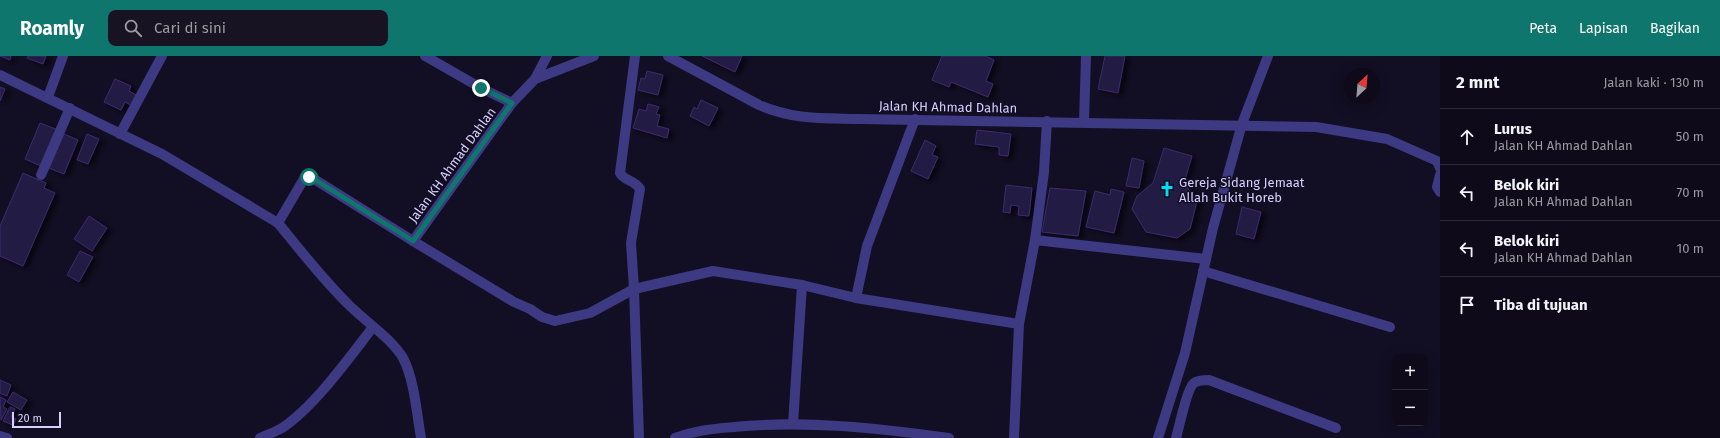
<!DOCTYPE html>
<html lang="id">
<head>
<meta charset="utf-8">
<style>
	:root { --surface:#0e0a1a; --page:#171323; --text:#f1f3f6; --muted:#9b9aa2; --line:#2e2b39; --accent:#0f766e }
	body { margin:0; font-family:"Fira Sans",sans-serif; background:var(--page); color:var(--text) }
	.controls { position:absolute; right:12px; bottom:12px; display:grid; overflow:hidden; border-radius:8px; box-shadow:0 4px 16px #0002 }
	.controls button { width:36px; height:36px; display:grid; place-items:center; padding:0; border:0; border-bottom:1px solid var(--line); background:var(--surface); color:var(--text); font:20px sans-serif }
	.compass { position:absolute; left:1344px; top:12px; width:36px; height:36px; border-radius:50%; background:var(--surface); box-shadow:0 4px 16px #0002; rotate:26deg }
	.scale { position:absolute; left:12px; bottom:10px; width:49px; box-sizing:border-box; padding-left:4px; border:2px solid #d6d0ff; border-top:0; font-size:11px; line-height:14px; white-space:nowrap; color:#d6d0ff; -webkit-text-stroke:3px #120e23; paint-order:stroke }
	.stop { position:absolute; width:12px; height:12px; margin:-9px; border:3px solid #0f766e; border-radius:50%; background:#fff }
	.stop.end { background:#0f766e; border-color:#fff; box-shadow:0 1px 4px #0008 }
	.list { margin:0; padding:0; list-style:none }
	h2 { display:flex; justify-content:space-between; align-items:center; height:52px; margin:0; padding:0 16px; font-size:17px }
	h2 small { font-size:13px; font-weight:400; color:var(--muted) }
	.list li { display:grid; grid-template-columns:26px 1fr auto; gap:12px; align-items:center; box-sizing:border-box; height:56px; padding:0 16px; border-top:1px solid var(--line) }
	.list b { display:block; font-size:15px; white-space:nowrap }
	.list p { margin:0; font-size:13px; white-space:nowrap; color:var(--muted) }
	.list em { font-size:13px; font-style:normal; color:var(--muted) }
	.icon { flex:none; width:22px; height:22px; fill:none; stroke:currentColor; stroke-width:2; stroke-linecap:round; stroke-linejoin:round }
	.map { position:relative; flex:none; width:1440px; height:382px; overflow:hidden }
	header { display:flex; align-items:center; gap:24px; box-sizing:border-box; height:56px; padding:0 20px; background:var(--accent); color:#fff }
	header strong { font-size:19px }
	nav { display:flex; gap:22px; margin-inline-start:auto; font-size:14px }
	.search { width:280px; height:36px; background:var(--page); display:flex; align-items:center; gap:10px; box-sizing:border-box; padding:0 14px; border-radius:8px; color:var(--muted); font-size:15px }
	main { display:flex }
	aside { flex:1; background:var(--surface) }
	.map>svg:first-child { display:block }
	.building { fill:#231a44; stroke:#3a2c6f; filter:url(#shadow) }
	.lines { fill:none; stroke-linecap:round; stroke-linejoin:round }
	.street { stroke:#3d3982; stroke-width:10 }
	.route { stroke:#0f766e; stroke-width:5 }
	.labels { text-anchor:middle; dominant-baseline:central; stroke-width:3; stroke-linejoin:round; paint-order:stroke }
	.street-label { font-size:13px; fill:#d6d0ff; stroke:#120e23 }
	.poi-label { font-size:13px; fill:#d6d0ff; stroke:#120e23; text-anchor:start }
</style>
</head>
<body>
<header>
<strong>Roamly</strong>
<div class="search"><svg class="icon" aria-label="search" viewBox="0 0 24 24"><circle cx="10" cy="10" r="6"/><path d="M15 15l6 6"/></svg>Cari di sini</div>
<nav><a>Peta</a><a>Lapisan</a><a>Bagikan</a></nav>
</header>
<main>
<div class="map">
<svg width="1440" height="382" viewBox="0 0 1440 382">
	<defs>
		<filter id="shadow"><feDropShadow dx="4.5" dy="2.5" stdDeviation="2" flood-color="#0009"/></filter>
	</defs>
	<rect width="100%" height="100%" fill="#120e23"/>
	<g class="building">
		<path d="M 0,0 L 11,0 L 10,4 Z"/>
		<path d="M 28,0 L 46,0 L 43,8 L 27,2 Z"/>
		<path d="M 702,0 L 742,0 L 735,16 Z"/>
		<path d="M 942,0 L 985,0 L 994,4 L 986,25 L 993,28 L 988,41 L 951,26 L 949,31 L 932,24 Z"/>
		<path d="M 1105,0 L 1125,0 L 1118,37 L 1098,33 Z"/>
		<path d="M 647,15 L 663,19 L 658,39 L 638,34 L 641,22 L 645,23 Z"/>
		<path d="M 115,23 L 131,30 L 129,35 L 136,39 L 131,49 L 125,46 L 121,54 L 104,46 Z"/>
		<path d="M 0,31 L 5,33 L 0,45 Z"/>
		<path d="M 701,44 L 718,52 L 709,70 L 690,60 L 694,51 L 697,53 Z"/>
		<path d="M 648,48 L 659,51 L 656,58 L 660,59 L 657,70 L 669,73 L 667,82 L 633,72 L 639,53 L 646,55 Z"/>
		<path d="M 40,67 L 58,74 L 43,111 L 25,103 Z"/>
		<path d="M 977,74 L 1011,78 L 1008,100 L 999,99 L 999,91 L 975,88 Z"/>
		<path d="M 64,78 L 78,84 L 64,118 L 49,112 Z"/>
		<path d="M 87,78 L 99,83 L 88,108 L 77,104 Z"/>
		<path d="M 925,84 L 936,90 L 932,99 L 938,101 L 928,123 L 911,115 Z"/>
		<path d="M 1164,92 L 1192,100 L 1184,127 L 1197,145 L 1190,173 L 1177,182 L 1146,176 L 1132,153 L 1137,140 L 1153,127 Z"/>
		<path d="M 1132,102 L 1144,105 L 1139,132 L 1126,130 Z"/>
		<path d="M 23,117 L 46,127 L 44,132 L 55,137 L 23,210 L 0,200 L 0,170 Z"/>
		<path d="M 1006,129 L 1032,132 L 1029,160 L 1018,159 L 1019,150 L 1011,149 L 1010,157 L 1003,156 Z"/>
		<path d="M 1050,132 L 1086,135 L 1078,180 L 1042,176 Z"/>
		<path d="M 1111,133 L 1124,136 L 1114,177 L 1086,171 L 1095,135 L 1110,139 Z"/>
		<path d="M 1242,151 L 1261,156 L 1254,183 L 1236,178 Z"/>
		<path d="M 89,160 L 107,172 L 92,195 L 74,183 Z"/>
		<path d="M 80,195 L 93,201 L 79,226 L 67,219 Z"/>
		<path d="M 0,324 L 11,329 L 7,340 L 0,337 Z"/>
		<path d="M 13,336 L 27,344 L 21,354 L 7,346 Z"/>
		<path d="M 0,341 L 6,344 L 3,351 L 7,353 L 1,364 Z"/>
		<path d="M 10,351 L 15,353 L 11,361 L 16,363 L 13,369 L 3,365 Z"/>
	</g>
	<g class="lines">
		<g class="street">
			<path d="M 425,0 L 481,32 L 512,47 L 535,23 L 594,0"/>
			<path d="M 635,0 L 620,117 C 624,125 635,124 640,133 L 631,187 L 634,233 L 639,382"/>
			<path d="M 668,0 L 759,49 C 794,64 822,62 859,63 L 1316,71 L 1387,83 L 1437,105 L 1440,112"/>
			<path d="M 0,19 L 162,98 L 278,167"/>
			<path d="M 535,23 L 547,0"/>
			<path d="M 48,41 L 63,0"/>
			<path d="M 512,47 L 413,185 L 514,246 L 530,253 L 542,261 L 555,265 L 590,257 L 634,233 L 713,215 L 802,229 L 793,368"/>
			<path d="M 1084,66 L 1086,0"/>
			<path d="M 120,78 L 162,0"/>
			<path d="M 41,119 L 70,52"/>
			<path d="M 1440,119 L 1437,131 L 1440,136"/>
			<path d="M 1035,184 L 1206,203"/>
			<path d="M 413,185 L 314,123 L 305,121 L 278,167 C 301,195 324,225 350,250 C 365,265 393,284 403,302 C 414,322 417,359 421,382"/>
			<path d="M 1203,215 L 1390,271"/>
			<path d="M 802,229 L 856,242 L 1019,268 L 1035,184 L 1044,116 L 1047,65"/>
			<path d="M 856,242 L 867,190 L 915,63"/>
			<path d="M 0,380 L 7,382"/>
			<path d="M 260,382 C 267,379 275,376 282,372 C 314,351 349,302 373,271"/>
			<path d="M 675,382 C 696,374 712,373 734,371 C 806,364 878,372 949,382"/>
			<path d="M 1014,382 L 1019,268"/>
			<path d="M 1158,382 L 1185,297 L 1213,172 L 1242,68 L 1268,0"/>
			<path d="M 1176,382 C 1179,372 1187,332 1194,327 C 1198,324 1204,324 1209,324 L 1336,372"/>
		</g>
	</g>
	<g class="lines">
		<path class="route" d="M 309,121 L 314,123 L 413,185 L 512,47 L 481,32"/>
	</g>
	<defs>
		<symbol id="church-bare" viewBox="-9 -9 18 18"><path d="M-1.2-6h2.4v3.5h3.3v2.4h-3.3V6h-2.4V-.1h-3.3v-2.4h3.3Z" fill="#01ddf9" stroke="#120e23" stroke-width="2.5" paint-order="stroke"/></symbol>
	</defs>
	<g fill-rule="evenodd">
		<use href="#church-bare" x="1156" y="122" width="22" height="22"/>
	</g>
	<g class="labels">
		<g class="street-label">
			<text transform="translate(948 51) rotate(1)">Jalan KH Ahmad Dahlan</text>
			<text transform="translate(452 109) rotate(-54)">Jalan KH Ahmad Dahlan</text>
		</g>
		<g class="poi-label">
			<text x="1179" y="126">Gereja Sidang Jemaat<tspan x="1179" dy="15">Allah Bukit Horeb</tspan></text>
		</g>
	</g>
</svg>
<div class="controls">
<button>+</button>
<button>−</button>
</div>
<svg class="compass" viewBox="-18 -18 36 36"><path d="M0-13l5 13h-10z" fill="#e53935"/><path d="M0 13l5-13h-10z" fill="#9b9aa2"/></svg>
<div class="scale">20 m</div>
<div class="stop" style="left:309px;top:121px"></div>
<div class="stop end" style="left:481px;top:32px"></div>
</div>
<aside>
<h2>2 mnt<small>Jalan kaki · 130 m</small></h2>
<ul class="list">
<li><svg class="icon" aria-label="ahead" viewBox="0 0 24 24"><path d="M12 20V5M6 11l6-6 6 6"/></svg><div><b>Lurus</b><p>Jalan KH Ahmad Dahlan</p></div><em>50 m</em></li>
<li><svg class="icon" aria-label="left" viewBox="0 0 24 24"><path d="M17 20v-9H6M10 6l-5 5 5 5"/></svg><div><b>Belok kiri</b><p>Jalan KH Ahmad Dahlan</p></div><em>70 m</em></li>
<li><svg class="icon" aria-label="left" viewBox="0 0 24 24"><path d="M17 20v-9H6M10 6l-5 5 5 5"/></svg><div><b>Belok kiri</b><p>Jalan KH Ahmad Dahlan</p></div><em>10 m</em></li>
<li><svg class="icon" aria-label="arrive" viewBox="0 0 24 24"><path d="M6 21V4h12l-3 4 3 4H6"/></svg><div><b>Tiba di tujuan</b></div></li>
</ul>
</aside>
</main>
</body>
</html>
